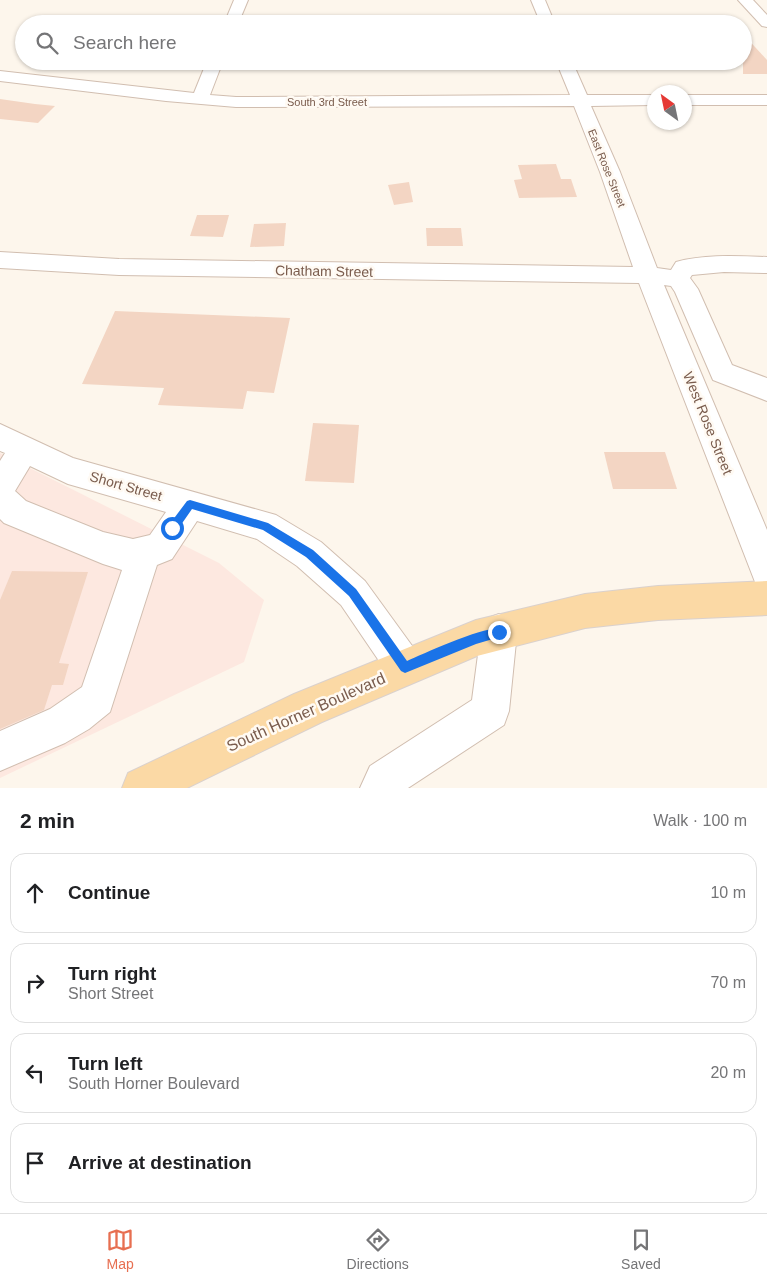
<!DOCTYPE html>
<html lang="en">
<head>
<meta charset="utf-8">
<style>
	:root { --surface:#fff; --page:#f6f6f6; --text:#202124; --muted:#757577; --line:#e0e0e0; --accent:#e76f51 }
	body { margin:0; font-family:Arial,sans-serif; background:var(--page); color:var(--text) }
	.compass { position:absolute; left:647px; top:85px; width:45px; height:45px; border-radius:50%; background:var(--surface); box-shadow:0 1px 4px #0004; rotate:327deg }
	.stop { position:absolute; width:15px; height:15px; margin:-11px; border:4px solid #1a73e8; border-radius:50%; background:#fff }
	.stop.end { background:#1a73e8; border-color:#fff; box-shadow:0 1px 5px #0008 }
	.list { margin:0; padding:0; list-style:none }
	h2 { display:flex; justify-content:space-between; align-items:center; height:65px; margin:0; padding:0 20px; font-size:21px }
	h2 small { font-size:16px; font-weight:400; color:var(--muted) }
	.list li { display:grid; grid-template-columns:32px 1fr auto; gap:15px; align-items:center; box-sizing:border-box; height:80px; margin:0 10px 10px; padding:0 10px; border:1px solid var(--line); border-radius:15px }
	.list b { display:block; font-size:19px; white-space:nowrap }
	.list p { margin:0; font-size:16px; white-space:nowrap; color:var(--muted) }
	.list em { font-size:16px; font-style:normal; color:var(--muted) }
	.icon { flex:none; width:28px; height:28px; fill:none; stroke:currentColor; stroke-width:2; stroke-linecap:round; stroke-linejoin:round }
	.map { position:relative; flex:none; width:767px; height:788px; overflow:hidden }
	.search { position:absolute; background:var(--surface); box-shadow:0 1px 4px #0004; left:15px; right:15px; top:15px; height:55px; display:flex; align-items:center; gap:12px; box-sizing:border-box; padding:0 18px; border-radius:28px; color:var(--muted); font-size:19px }
	.sheet { height:425px; background:var(--surface) }
	nav { display:flex; justify-content:space-around; align-items:center; box-sizing:border-box; height:70px; border-top:1px solid var(--line); background:var(--surface); font-size:14px; color:var(--muted) }
	nav a { display:grid; justify-items:center; gap:2px }
	nav .on { color:var(--accent) }
	.map>svg:first-child { display:block }
	.commercial { fill:#fde8e0 }
	.building { fill:#f3d5c3 }
	.lines { fill:none; stroke-linecap:round; stroke-linejoin:round }
	.minor-casing { stroke:#d1beb0; stroke-width:2 }
	.major-casing { stroke:#dad1cd; stroke-width:2 }
	.minor { fill:#fff; fill-rule:evenodd }
	.major { fill:#fbd9a5; fill-rule:evenodd }
	.route { fill:#1a73e8 }
	.labels { text-anchor:middle; dominant-baseline:central; stroke-width:5; stroke-linejoin:round; paint-order:stroke }
	.far-street-label { font-size:11px; fill:#7a5c4d; stroke:#fffaf3 }
	.street-label { font-size:14px; fill:#7a5c4d; stroke:#fffaf3 }
	.near-street-label { font-size:16px; fill:#7a5c4d; stroke:#fffaf3 }
</style>
</head>
<body>
<div class="map">
<svg width="767" height="788" viewBox="0 0 767 788">
	<rect width="100%" height="100%" fill="#fdf6ec"/>
	<path class="commercial" d="M 0,453 L 219,563 L 264,600 L 244,662 L 0,778 Z"/>
	<g class="building">
		<path d="M 743,34 L 767,60 L 767,74 L 743,74 Z"/>
		<path d="M 0,99 L 35,104 L 55,106 L 38,123 L 0,119 Z"/>
		<path d="M 556,164 L 561,179 L 571,179 L 577,197 L 519,198 L 514,180 L 522,179 L 518,165 Z"/>
		<path d="M 409,182 L 413,202 L 394,205 L 388,185 Z"/>
		<path d="M 197,215 L 229,215 L 223,237 L 190,236 Z"/>
		<path d="M 286,223 L 284,246 L 250,247 L 254,224 Z"/>
		<path d="M 426,228 L 461,228 L 463,246 L 427,246 Z"/>
		<path d="M 115,311 L 290,318 L 274,393 L 247,391 L 243,409 L 158,405 L 164,388 L 82,384 Z"/>
		<path d="M 313,423 L 359,425 L 354,483 L 305,481 Z"/>
		<path d="M 604,452 L 665,452 L 677,489 L 613,489 Z"/>
		<path d="M 12,571 L 88,572 L 59,663 L 69,664 L 63,685 L 52,685 L 44,710 L 0,729 L 0,600 Z"/>
	</g>
	<g class="lines">
		<defs>
			<g id="minor">
				<path d="M 234,0 L 248,0 L 238,24 L 224,24 Z"/>
				<path d="M 531,0 L 545,0 L 555,24 L 541,24 Z"/>
				<path d="M 738,0 L 753,0 L 767,15 L 767,27 L 762,26 Z"/>
				<path d="M 207,61 L 223,61 L 210,95 L 236,97 L 570,95 L 556,61 L 572,61 L 587,95 L 654,95 L 654,105 L 591,106 L 620,172 L 657,268 L 671,270 L 676,262 C 705,254 737,256 767,257 L 767,273 L 724,272 L 692,275 L 690,278 L 698,289 L 732,365 L 767,378 L 767,401 L 713,380 L 675,292 L 671,286 L 664,285 L 767,530 L 767,587 L 755,582 L 639,283 L 119,275 L 0,268 L 0,252 L 119,259 L 633,267 L 600,172 L 574,106 L 236,107 L 166,101 L 0,81 L 0,71 L 194,93 Z"/>
				<rect x="684" y="95" width="83" height="10"/>
				<path d="M 0,424 L 73,458 L 276,515 L 321,542 L 365,581 L 418,654 L 423,667 L 418,680 L 405,685 L 392,680 L 341,605 L 297,566 L 257,539 L 197,521 L 172,559 L 157,565 L 110,712 L 89,729 L 65,743 L 0,771 L 0,731 L 50,709 L 82,687 L 122,570 L 103,564 L 4,523 L 0,519 L 0,461 L 5,453 L 0,451 ZM 30,466 L 68,484 L 166,512 L 150,535 L 133,539 L 103,532 L 26,501 L 15,491 Z"/>
				<path d="M 499,614 L 512,619 L 517,632 L 509,711 L 504,725 L 408,788 L 360,788 L 370,766 L 472,700 L 481,632 L 486,619 Z"/>
			</g>
			<path id="major" d="M 767,581 L 767,615 L 658,620 L 585,628 L 477,656 L 322,722 L 187,788 L 122,788 L 128,773 L 294,694 L 476,620 L 585,594 L 658,586 Z"/>
		</defs>
		<use href="#minor" class="minor-casing"/>
		<use href="#major" class="major-casing"/>
		<use href="#minor" class="minor"/>
		<use href="#major" class="major"/>
	</g>
	<path class="route" d="M 190,500 L 268,523 L 313,550 L 356,589 L 407,661 C 423,654 490,623 503,629 L 504,632 L 503,636 L 476,644 L 405,673 L 401,671 L 349,596 L 306,557 L 263,530 L 192,509 L 176,532 L 169,532 L 169,525 L 187,501 Z"/>
	<g class="labels">
		<g class="far-street-label">
			<text x="327" y="102">South 3rd Street</text>
			<text transform="translate(607 168) rotate(68)">East Rose Street</text>
		</g>
		<g class="street-label">
			<text transform="translate(324 271) rotate(1)">Chatham Street</text>
			<text transform="translate(708 423) rotate(68)">West Rose Street</text>
			<text transform="translate(126 486) rotate(16)">Short Street</text>
		</g>
		<g class="near-street-label">
			<text transform="translate(306 712) rotate(-24)">South Horner Boulevard</text>
		</g>
	</g>
</svg>
<svg class="compass" viewBox="-18 -18 36 36"><path d="M0-13l5 13h-10z" fill="#e53935"/><path d="M0 13l5-13h-10z" fill="#757577"/></svg>
<div class="stop" style="left:172px;top:528px"></div>
<div class="stop end" style="left:499px;top:632px"></div>
<div class="search"><svg class="icon" aria-label="search" viewBox="0 0 24 24"><circle cx="10" cy="10" r="6"/><path d="M15 15l6 6"/></svg>Search here</div>
</div>
<section class="sheet">
<h2>2 min<small>Walk · 100 m</small></h2>
<ul class="list">
<li><svg class="icon" aria-label="ahead" viewBox="0 0 24 24"><path d="M12 20V5M6 11l6-6 6 6"/></svg><div><b>Continue</b></div><em>10 m</em></li>
<li><svg class="icon" aria-label="right" viewBox="0 0 24 24"><path d="M7 20v-9h11M14 6l5 5-5 5"/></svg><div><b>Turn right</b><p>Short Street</p></div><em>70 m</em></li>
<li><svg class="icon" aria-label="left" viewBox="0 0 24 24"><path d="M17 20v-9H6M10 6l-5 5 5 5"/></svg><div><b>Turn left</b><p>South Horner Boulevard</p></div><em>20 m</em></li>
<li><svg class="icon" aria-label="arrive" viewBox="0 0 24 24"><path d="M6 21V4h12l-3 4 3 4H6"/></svg><div><b>Arrive at destination</b></div></li>
</ul>
</section>
<nav>
<a class="on"><svg class="icon" aria-label="map" viewBox="0 0 24 24"><path d="M3 6l6-2 6 2 6-2v14l-6 2-6-2-6 2zM9 4v14M15 6v14"/></svg>Map</a>
<a><svg class="icon" aria-label="directions" viewBox="0 0 24 24"><path d="M12 3l9 9-9 9-9-9zM9 14v-3h6M13 9l2 2-2 2"/></svg>Directions</a>
<a><svg class="icon" aria-label="saved" viewBox="0 0 24 24"><path d="M7 4h10v16l-5-4-5 4z"/></svg>Saved</a>
</nav>
</body>
</html>
